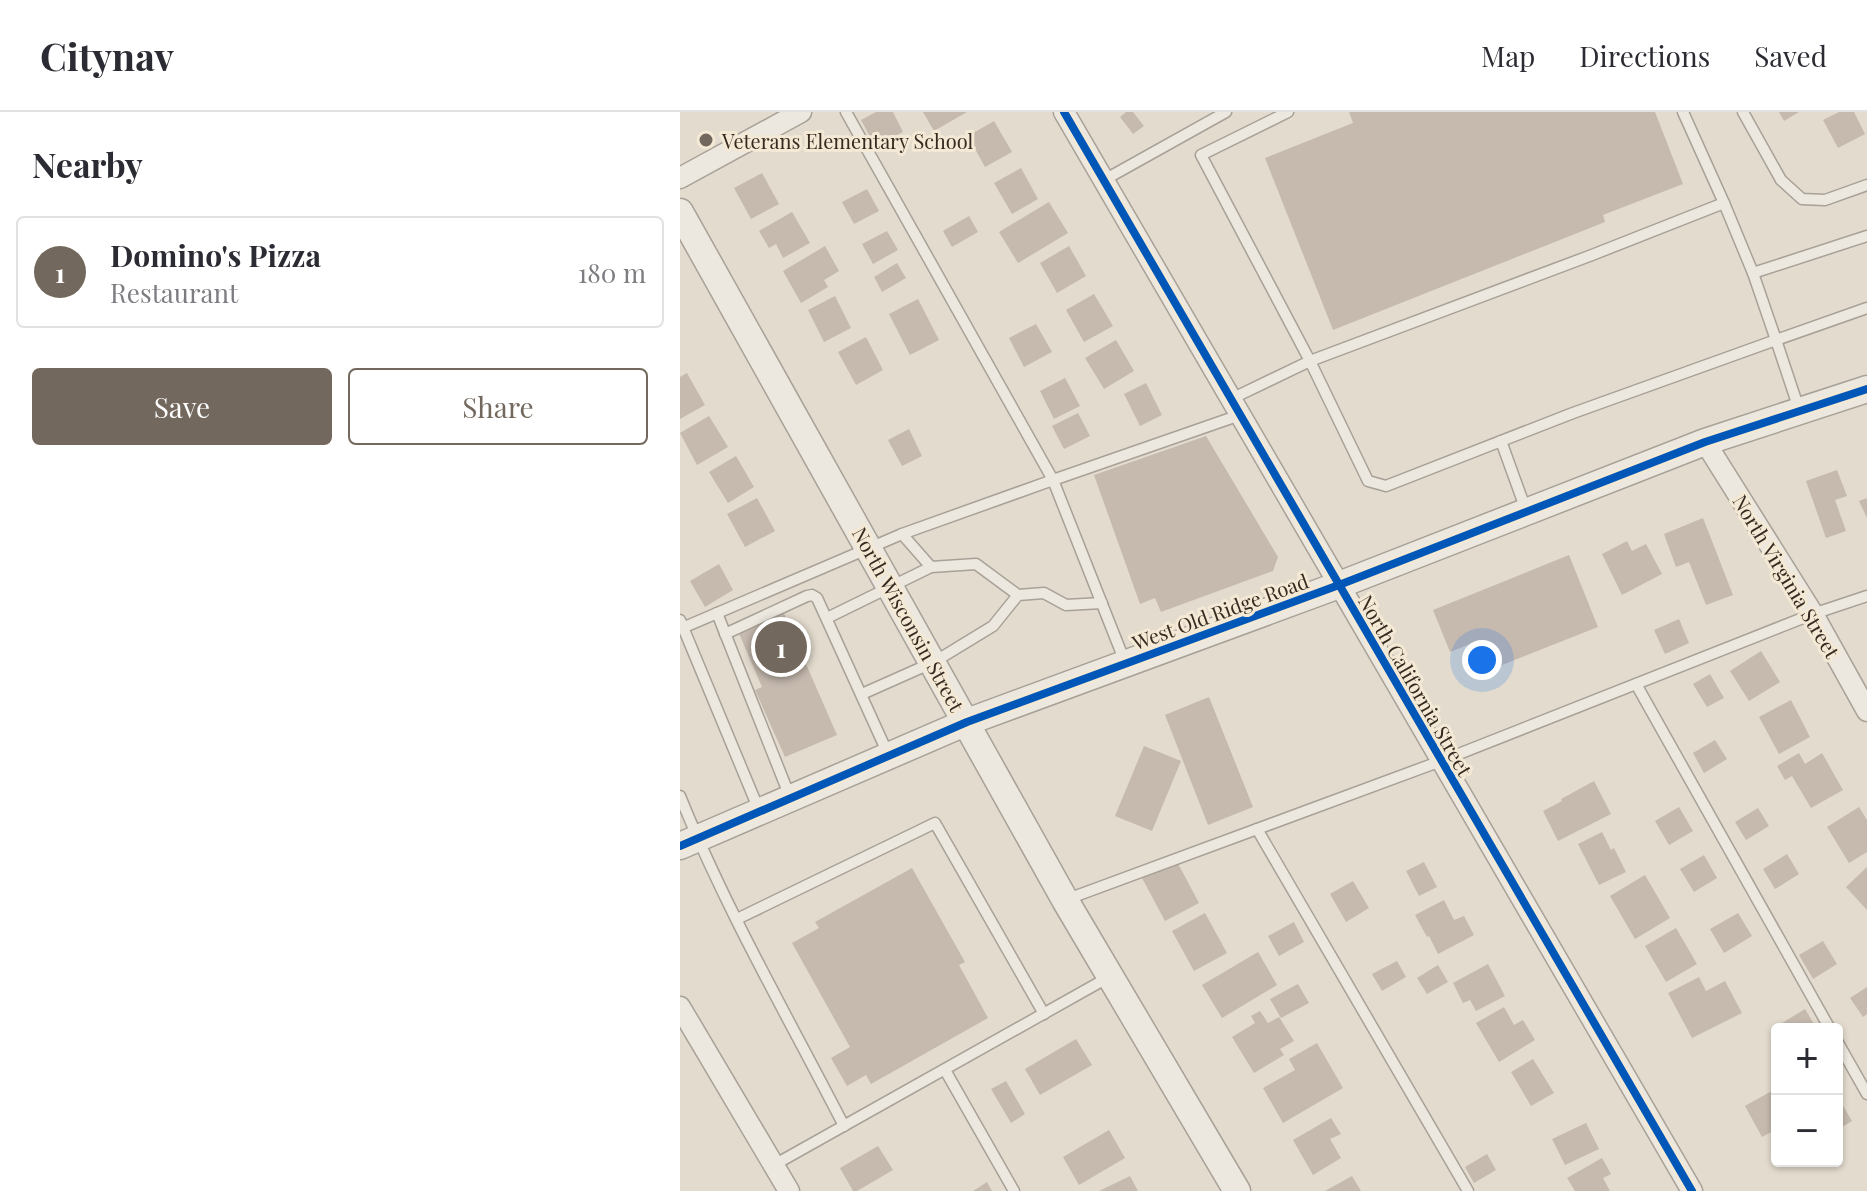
<!DOCTYPE html>
<html lang="en">
<head>
<meta charset="utf-8">
<style>
	:root { --surface:#fff; --page:#f2f2f3; --text:#2b2b33; --muted:#7c7c81; --line:#e1e1e2; --accent:#73685d }
	body { margin:0; font-family:"Playfair Display",serif; background:var(--page); color:var(--text) }
	.controls { position:absolute; right:24px; bottom:24px; display:grid; overflow:hidden; border-radius:8px; box-shadow:0 2px 6px #0004 }
	.controls button { width:72px; height:72px; display:grid; place-items:center; padding:0; border:0; border-bottom:2px solid var(--line); background:var(--surface); color:var(--text); font:40px sans-serif }
	.you { position:absolute; left:802px; top:548px; width:28px; height:28px; margin:-20px; border:6px solid #fff; border-radius:50%; background:#1a73e8; box-shadow:0 0 0 12px #1a73e833 }
	.badge { display:grid; place-items:center; width:52px; height:52px; border-radius:50%; background:var(--accent); color:#fff; font-size:26px; font-weight:700 }
	.pin { position:absolute; translate:-50% -50%; border:4px solid #fff; box-shadow:0 2px 8px #0006 }
	.list { margin:0; padding:0; list-style:none }
	h2 { display:flex; justify-content:space-between; align-items:center; height:104px; margin:0; padding:0 32px; font-size:34px }
	h2 small { font-size:26px; font-weight:400; color:var(--muted) }
	.list li { display:grid; grid-template-columns:52px 1fr auto; gap:24px; align-items:center; box-sizing:border-box; height:112px; margin:0 16px 16px; padding:0 16px; border:2px solid var(--line); border-radius:8px }
	.list b { display:block; font-size:30px; white-space:nowrap }
	.list p { margin:0; font-size:26px; white-space:nowrap; color:var(--muted) }
	.list em { font-size:26px; font-style:normal; color:var(--muted) }
	.actions { display:flex; gap:16px; padding:24px 32px }
	.actions a { flex:1; padding:18px 0; border:2px solid var(--accent); border-radius:8px; text-align:center; font-size:28px; color:var(--accent) }
	.actions .main { background:var(--accent); color:#fff }
	.map { position:relative; flex:none; width:1187px; height:1079px; overflow:hidden }
	header { display:flex; align-items:center; gap:48px; box-sizing:border-box; height:112px; padding:0 40px; background:var(--surface); border-bottom:2px solid var(--line) }
	header strong { font-size:38px }
	nav { display:flex; gap:44px; margin-inline-start:auto; font-size:28px }
	main { display:flex }
	aside { flex:1; background:var(--surface) }
	.map>svg:first-child { display:block }
	.building { fill:#c6baaf }
	.lines { fill:none; stroke-linecap:round; stroke-linejoin:round }
	.service-casing { stroke:#a8a197; stroke-width:13 }
	.minor-casing { stroke:#a8a197; stroke-width:23 }
	.tertiary-casing { stroke:#a8a197; stroke-width:29 }
	.service { stroke:#ece7df; stroke-width:10 }
	.minor { stroke:#ece7df; stroke-width:20 }
	.tertiary { stroke:#ece7df; stroke-width:26 }
	.cycleway-casing { stroke:#f3e9d5; stroke-width:13 }
	.cycleway { stroke:#0057b8; stroke-width:8 }
	.poi-dot { fill:#73685d; stroke:#f3e9d5; stroke-width:3 }
	.labels { text-anchor:middle; dominant-baseline:central; stroke-width:6; stroke-linejoin:round; paint-order:stroke }
	.poi-label { font-size:20px; fill:#362a20; stroke:#f3e9d5; text-anchor:start }
	.street-label { font-size:20px; fill:#362a20; stroke:#f3e9d5 }
</style>
</head>
<body>
<header>
<strong>Citynav</strong>
<nav><a>Map</a><a>Directions</a><a>Saved</a></nav>
</header>
<main>
<aside>
<h2>Nearby<small></small></h2>
<ul class="list">
<li><span class="badge">1</span><div><b>Domino's Pizza</b><p>Restaurant</p></div><em>180 m</em></li>
</ul>
<div class="actions"><a class="main">Save</a><a>Share</a></div>
</aside>
<div class="map">
<svg width="1187" height="1079" viewBox="0 0 1187 1079">
	<rect width="100%" height="100%" fill="#e3dbce"/>
	<g class="building">
		<path d="M 196,0 L 213,0 L 223,20 L 195,34 L 181,8 Z"/>
		<path d="M 243,0 L 287,0 L 254,19 Z"/>
		<path d="M 446,0 L 453,0 L 464,14 L 453,22 L 440,5 Z"/>
		<path d="M 669,0 L 975,0 L 1003,72 L 923,103 L 925,110 L 653,218 L 585,46 L 673,11 Z"/>
		<path d="M 1099,0 L 1119,0 L 1104,9 Z"/>
		<path d="M 1159,0 L 1174,0 L 1185,22 L 1158,36 L 1143,8 Z"/>
		<path d="M 314,9 L 332,40 L 305,55 L 288,24 Z"/>
		<path d="M 341,56 L 358,87 L 332,102 L 314,71 Z"/>
		<path d="M 82,61 L 99,92 L 71,107 L 54,76 Z"/>
		<path d="M 187,77 L 199,99 L 174,112 L 162,90 Z"/>
		<path d="M 369,90 L 388,121 L 338,151 L 319,120 Z"/>
		<path d="M 112,100 L 130,131 L 103,146 L 96,132 L 89,136 L 79,119 Z"/>
		<path d="M 289,104 L 298,120 L 272,135 L 263,119 Z"/>
		<path d="M 207,119 L 218,138 L 193,152 L 182,132 Z"/>
		<path d="M 145,134 L 159,159 L 144,168 L 148,175 L 121,191 L 103,159 Z"/>
		<path d="M 389,134 L 406,164 L 377,181 L 360,151 Z"/>
		<path d="M 217,151 L 226,166 L 202,180 L 194,165 Z"/>
		<path d="M 414,182 L 433,214 L 404,230 L 386,198 Z"/>
		<path d="M 155,184 L 171,216 L 144,230 L 128,198 Z"/>
		<path d="M 238,187 L 259,228 L 230,243 L 209,202 Z"/>
		<path d="M 356,212 L 372,240 L 344,255 L 329,226 Z"/>
		<path d="M 186,225 L 203,258 L 176,273 L 158,240 Z"/>
		<path d="M 436,228 L 454,259 L 424,277 L 405,246 Z"/>
		<path d="M 7,261 L 25,293 L 0,307 L 0,265 Z"/>
		<path d="M 385,266 L 400,294 L 374,307 L 360,279 Z"/>
		<path d="M 466,271 L 482,303 L 460,314 L 444,282 Z"/>
		<path d="M 398,301 L 410,324 L 384,337 L 372,314 Z"/>
		<path d="M 29,304 L 48,335 L 17,353 L 0,321 Z"/>
		<path d="M 229,317 L 242,344 L 222,354 L 208,328 Z"/>
		<path d="M 526,324 L 598,445 L 593,459 L 481,500 L 475,486 L 460,492 L 414,363 Z"/>
		<path d="M 56,344 L 74,375 L 48,391 L 29,360 Z"/>
		<path d="M 1157,358 L 1167,384 L 1155,388 L 1166,419 L 1146,426 L 1126,369 Z"/>
		<path d="M 77,386 L 95,419 L 65,435 L 47,402 Z"/>
		<path d="M 1187,386 L 1187,406 L 1179,389 Z"/>
		<path d="M 1023,406 L 1053,483 L 1026,493 L 1009,450 L 996,455 L 984,422 Z"/>
		<path d="M 947,429 L 952,439 L 966,432 L 982,462 L 942,483 L 922,442 Z"/>
		<path d="M 889,443 L 918,515 L 807,559 L 795,530 L 770,540 L 753,498 Z"/>
		<path d="M 39,452 L 53,478 L 25,495 L 10,469 Z"/>
		<path d="M 102,497 L 157,623 L 105,645 L 75,578 L 82,575 L 57,517 Z"/>
		<path d="M 999,507 L 1009,531 L 985,542 L 974,518 Z"/>
		<path d="M 1081,539 L 1100,570 L 1069,589 L 1050,559 Z"/>
		<path d="M 1030,562 L 1044,586 L 1027,595 L 1013,572 Z"/>
		<path d="M 529,585 L 573,695 L 528,713 L 485,603 Z"/>
		<path d="M 1111,588 L 1130,625 L 1099,642 L 1079,605 Z"/>
		<path d="M 1035,628 L 1047,647 L 1024,661 L 1013,641 Z"/>
		<path d="M 464,634 L 501,649 L 472,719 L 435,704 Z"/>
		<path d="M 1119,641 L 1125,652 L 1142,641 L 1163,678 L 1131,696 L 1112,664 L 1105,668 L 1097,654 Z"/>
		<path d="M 914,669 L 931,702 L 878,729 L 863,699 L 882,689 L 881,687 Z"/>
		<path d="M 999,695 L 1013,719 L 989,733 L 975,709 Z"/>
		<path d="M 1179,695 L 1187,708 L 1187,740 L 1169,751 L 1147,715 Z"/>
		<path d="M 1078,696 L 1089,714 L 1066,728 L 1055,710 Z"/>
		<path d="M 922,720 L 931,738 L 934,736 L 946,760 L 919,773 L 898,732 Z"/>
		<path d="M 1107,742 L 1119,762 L 1095,777 L 1083,757 Z"/>
		<path d="M 1024,743 L 1037,766 L 1014,780 L 1000,757 Z"/>
		<path d="M 495,746 L 519,791 L 485,809 L 461,764 Z"/>
		<path d="M 744,750 L 757,775 L 739,784 L 726,759 Z"/>
		<path d="M 1187,755 L 1187,798 L 1166,775 Z"/>
		<path d="M 232,756 L 285,850 L 279,853 L 308,906 L 191,972 L 186,963 L 167,974 L 151,946 L 170,935 L 112,831 L 139,816 L 135,810 Z"/>
		<path d="M 965,763 L 990,806 L 955,827 L 930,784 Z"/>
		<path d="M 673,769 L 689,796 L 666,810 L 650,782 Z"/>
		<path d="M 764,788 L 774,808 L 784,804 L 794,823 L 758,842 L 749,824 L 747,825 L 735,803 Z"/>
		<path d="M 525,801 L 547,841 L 514,859 L 492,819 Z"/>
		<path d="M 1058,801 L 1072,824 L 1044,841 L 1030,817 Z"/>
		<path d="M 614,810 L 624,830 L 599,844 L 588,824 Z"/>
		<path d="M 996,816 L 1017,852 L 986,870 L 965,834 Z"/>
		<path d="M 1143,829 L 1157,852 L 1133,867 L 1119,843 Z"/>
		<path d="M 578,840 L 597,873 L 542,906 L 522,873 Z"/>
		<path d="M 717,849 L 726,865 L 702,879 L 692,862 Z"/>
		<path d="M 808,852 L 825,884 L 796,899 L 790,888 L 783,891 L 773,871 Z"/>
		<path d="M 758,853 L 768,870 L 747,882 L 737,866 Z"/>
		<path d="M 1019,865 L 1026,879 L 1045,869 L 1062,901 L 1012,926 L 988,881 Z"/>
		<path d="M 618,872 L 629,891 L 601,906 L 590,887 Z"/>
		<path d="M 1187,875 L 1187,902 L 1183,905 L 1170,886 Z"/>
		<path d="M 824,895 L 834,913 L 843,908 L 855,928 L 819,950 L 796,911 Z"/>
		<path d="M 1125,897 L 1137,917 L 1099,917 L 1097,914 Z"/>
		<path d="M 580,899 L 588,911 L 599,905 L 614,929 L 600,937 L 604,943 L 574,961 L 552,925 L 575,911 L 571,904 Z"/>
		<path d="M 396,927 L 412,953 L 360,983 L 345,957 Z"/>
		<path d="M 637,931 L 663,976 L 603,1011 L 583,976 L 615,958 L 609,947 Z"/>
		<path d="M 853,947 L 874,981 L 851,994 L 831,960 Z"/>
		<path d="M 326,969 L 345,1002 L 331,1011 L 311,977 Z"/>
		<path d="M 1097,976 L 1097,1017 L 1082,1025 L 1065,994 Z"/>
		<path d="M 1162,992 L 1172,1009 L 1157,1018 L 1157,995 Z"/>
		<path d="M 651,1006 L 661,1022 L 650,1027 L 661,1046 L 633,1063 L 613,1028 Z"/>
		<path d="M 906,1011 L 919,1037 L 885,1053 L 872,1027 Z"/>
		<path d="M 429,1018 L 445,1046 L 399,1073 L 383,1045 Z"/>
		<path d="M 198,1034 L 213,1058 L 177,1079 L 173,1079 L 160,1056 Z"/>
		<path d="M 807,1042 L 816,1058 L 794,1071 L 785,1055 Z"/>
		<path d="M 922,1046 L 931,1062 L 923,1066 L 930,1079 L 895,1079 L 887,1066 Z"/>
		<path d="M 450,1064 L 458,1079 L 419,1079 Z"/>
		<path d="M 672,1064 L 681,1079 L 645,1079 Z"/>
		<path d="M 307,1070 L 312,1079 L 293,1079 Z"/>
	</g>
	<g class="lines">
		<defs>
			<g id="service">
				<path d="M 166,0 L 373,368 L 560,303"/>
				<path d="M 608,0 L 521,43 L 630,249 L 912,143 L 1044,91 L 1073,161 L 1096,228 L 1187,196"/>
				<path d="M 1003,0 L 1044,91"/>
				<path d="M 1063,0 L 1101,68 L 1122,87 L 1145,88 L 1187,73"/>
				<path d="M 424,68 L 546,0"/>
				<path d="M 1073,161 L 1187,124"/>
				<path d="M 551,287 L 630,249 L 688,369 L 706,374 L 893,301 L 1096,228 L 1119,297"/>
				<path d="M 821,329 L 846,398"/>
				<path d="M 222,422 L 251,455"/>
				<path d="M 37,501 L 110,685"/>
				<path d="M 147,506 L 251,455 L 296,452 L 338,483"/>
				<path d="M 0,508 L 79,698"/>
				<path d="M 0,517 L 222,422 L 373,368 L 445,550"/>
				<path d="M 45,522 L 127,484 L 132,483 L 137,486 L 208,642"/>
				<path d="M 956,572 L 1150,917"/>
				<path d="M 182,582 L 254,550 L 313,514 L 338,483 L 364,481 L 386,493 L 422,491"/>
				<path d="M 0,684 C 46,798 108,905 164,1014"/>
				<path d="M 577,717 L 788,1079"/>
				<path d="M 385,788 L 761,649 L 1133,502 L 1187,484"/>
				<path d="M 57,807 L 255,711 L 364,902"/>
				<path d="M 1157,929 L 1187,982"/>
				<path d="M 265,958 L 334,1079"/>
				<path d="M 94,1053 L 429,865"/>
			</g>
			<g id="minor">
				<path d="M 384,0 L 1012,1079"/>
				<path d="M 0,66 L 121,0"/>
				<path d="M 1025,330 L 1133,502 L 1187,599"/>
				<path d="M 0,895 L 109,1079"/>
			</g>
			<g id="tertiary">
				<path d="M 0,100 L 385,788 L 557,1079"/>
				<path d="M 0,734 L 287,610 L 659,473 L 1025,330 L 1187,277"/>
			</g>
		</defs>
		<use href="#service" class="service-casing"/>
		<use href="#minor" class="minor-casing"/>
		<use href="#tertiary" class="tertiary-casing"/>
		<use href="#service" class="service"/>
		<use href="#minor" class="minor"/>
		<use href="#tertiary" class="tertiary"/>
		<defs>
			<g id="cycleway">
				<path d="M 384,0 L 1012,1079"/>
				<path d="M 0,734 L 287,610 L 659,473 L 1025,330 L 1187,277"/>
			</g>
		</defs>
		<use href="#cycleway" class="cycleway-casing"/>
		<use href="#cycleway" class="cycleway"/>
	</g>
	<circle class="poi-dot" cx="26" cy="28" r="8"/>
	<g class="labels">
		<g class="poi-label">
			<text x="42" y="28">Veterans Elementary School</text>
		</g>
		<g class="street-label">
			<text transform="translate(1107 464) rotate(59)">North Virginia Street</text>
			<text transform="translate(540 499) rotate(-20)">West Old Ridge Road</text>
			<text transform="translate(229 507) rotate(61)">North Wisconsin Street</text>
			<text transform="translate(736 573) rotate(60)">North California Street</text>
		</g>
	</g>
</svg>
<div class="controls">
<button>+</button>
<button>−</button>
</div>
<div class="you"></div>
<div class="pin badge" style="left:101px;top:535px">1</div>
</div>
</main>
</body>
</html>
